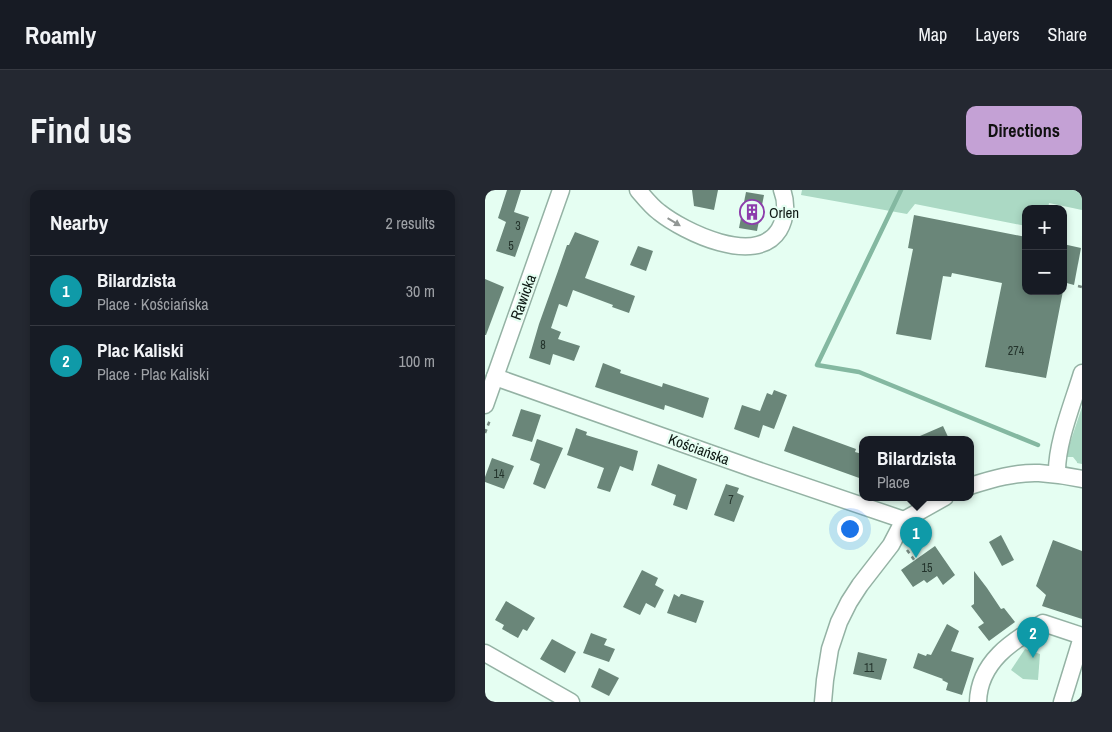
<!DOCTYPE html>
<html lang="en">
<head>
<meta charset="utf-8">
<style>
	:root { --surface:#171b24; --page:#242831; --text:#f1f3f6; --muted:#9ea1a6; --line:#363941; --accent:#c4a1d5 }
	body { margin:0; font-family:"Archivo Narrow",sans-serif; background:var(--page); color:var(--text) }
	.controls { position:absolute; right:15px; top:15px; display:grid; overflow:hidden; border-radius:10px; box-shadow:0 2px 8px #0003 }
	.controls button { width:45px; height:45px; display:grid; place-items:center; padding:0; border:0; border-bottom:1px solid var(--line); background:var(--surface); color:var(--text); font:25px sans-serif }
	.you { position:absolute; left:364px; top:338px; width:18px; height:18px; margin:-12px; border:4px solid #fff; border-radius:50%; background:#1a73e8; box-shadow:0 0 0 8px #1a73e833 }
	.badge { display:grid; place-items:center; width:32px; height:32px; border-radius:50%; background:var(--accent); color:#fff; font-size:16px; font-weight:700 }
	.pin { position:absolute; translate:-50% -41px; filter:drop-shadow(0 1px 2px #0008) }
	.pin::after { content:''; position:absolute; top:26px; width:18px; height:15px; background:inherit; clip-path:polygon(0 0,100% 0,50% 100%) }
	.popup { position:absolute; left:374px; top:246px; width:115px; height:65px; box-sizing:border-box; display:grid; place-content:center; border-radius:10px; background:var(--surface); filter:drop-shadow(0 1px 4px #0005); font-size:16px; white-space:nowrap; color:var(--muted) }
	.popup b { font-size:19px; color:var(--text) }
	.popup::after { content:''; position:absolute; left:50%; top:100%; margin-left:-10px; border:10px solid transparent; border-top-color:var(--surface) }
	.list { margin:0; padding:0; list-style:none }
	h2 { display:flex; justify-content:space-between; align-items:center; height:65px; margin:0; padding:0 20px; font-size:21px }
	h2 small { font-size:16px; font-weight:400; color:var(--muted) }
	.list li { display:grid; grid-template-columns:32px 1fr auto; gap:15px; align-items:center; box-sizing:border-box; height:70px; padding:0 20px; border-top:1px solid var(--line) }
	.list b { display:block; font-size:19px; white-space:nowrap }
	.list p { margin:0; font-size:16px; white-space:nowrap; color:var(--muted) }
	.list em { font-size:16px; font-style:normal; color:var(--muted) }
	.map { position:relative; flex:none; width:597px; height:512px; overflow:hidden; border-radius:10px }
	header { display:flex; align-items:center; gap:30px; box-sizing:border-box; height:70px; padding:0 25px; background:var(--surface); border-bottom:1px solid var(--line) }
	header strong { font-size:24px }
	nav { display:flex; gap:28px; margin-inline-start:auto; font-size:18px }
	.intro { display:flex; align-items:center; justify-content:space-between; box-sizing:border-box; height:120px; padding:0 30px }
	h1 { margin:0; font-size:35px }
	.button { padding:12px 22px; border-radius:10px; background:var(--accent); color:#111; font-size:18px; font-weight:700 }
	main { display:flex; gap:30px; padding:0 30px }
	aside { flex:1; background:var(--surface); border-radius:10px; box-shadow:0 2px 8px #0003 }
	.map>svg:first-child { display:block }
	.green { fill:#abd9c4 }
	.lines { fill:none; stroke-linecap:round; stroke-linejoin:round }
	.stream { stroke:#84b8a1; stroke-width:4.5 }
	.building { fill:#6a8679 }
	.minor-casing { stroke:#94b2a4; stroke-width:19 }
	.path { stroke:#798c83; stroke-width:2.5; stroke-dasharray:4 4; stroke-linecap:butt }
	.minor { stroke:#fff; stroke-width:16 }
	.oneway { fill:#929795 }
	.labels { text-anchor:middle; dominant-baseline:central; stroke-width:4.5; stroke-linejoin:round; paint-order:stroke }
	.number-label { font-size:12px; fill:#24342c }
	.poi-label { font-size:15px; fill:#0d1813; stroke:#e5fef2; text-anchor:start }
	.street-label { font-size:15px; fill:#0d1813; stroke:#e5fef2 }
</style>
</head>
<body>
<header>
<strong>Roamly</strong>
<nav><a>Map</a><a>Layers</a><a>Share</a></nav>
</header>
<div class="intro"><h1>Find us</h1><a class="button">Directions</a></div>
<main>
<aside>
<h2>Nearby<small>2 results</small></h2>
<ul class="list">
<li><span class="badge" style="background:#0f9aa8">1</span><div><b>Bilardzista</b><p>Place · Kościańska</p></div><em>30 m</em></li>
<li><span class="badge" style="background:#0f9aa8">2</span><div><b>Plac Kaliski</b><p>Place · Plac Kaliski</p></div><em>100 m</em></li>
</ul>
</aside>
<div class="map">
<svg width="597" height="512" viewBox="0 0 597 512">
	<rect width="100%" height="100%" fill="#e5fef2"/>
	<g class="green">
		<path d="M 317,0 L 597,0 L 597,20 L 564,13 L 563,19 L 541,19 L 541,36 L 430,14 L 422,24 L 316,5 Z"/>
		<path d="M 597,217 L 597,274 L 592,273 L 592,272 L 588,267 L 582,267 L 583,256 L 584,256 Z"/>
		<path d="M 540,459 L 555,464 L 553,490 L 538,489 L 526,480 Z"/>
	</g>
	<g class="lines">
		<path class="stream" d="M 416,0 L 332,175 L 374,182 L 553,255"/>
	</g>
	<g class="building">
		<path d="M 22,0 L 36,0 L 29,22 L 44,27 L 30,67 L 11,61 L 21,32 L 13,28 Z"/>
		<path d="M 207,0 L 233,0 L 229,20 L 209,16 Z"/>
		<path d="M 261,2 L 279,5 L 272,41 L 254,38 Z"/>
		<path d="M 429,25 L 541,47 L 541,101 L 578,101 L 561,188 L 500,177 L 517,93 L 467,83 L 466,87 L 458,86 L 446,150 L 411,144 L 428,59 L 423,58 Z"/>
		<path d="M 90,42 L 114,51 L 100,88 L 150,106 L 144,123 L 127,117 L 128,115 L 88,100 L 82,117 L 74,114 L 66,138 L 76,142 L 73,149 L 95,156 L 89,171 L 68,164 L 65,175 L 44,168 L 54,134 L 73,81 L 82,55 L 84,55 Z"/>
		<path d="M 578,54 L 596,58 L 589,95 L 578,92 Z"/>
		<path d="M 153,56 L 168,61 L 161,81 L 145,75 Z"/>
		<path d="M 0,89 L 19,97 L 1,145 L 0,145 Z"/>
		<path d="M 118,173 L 136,180 L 135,183 L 177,197 L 178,193 L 224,208 L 218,228 L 180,215 L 179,220 L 110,197 Z"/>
		<path d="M 289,200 L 302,205 L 289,239 L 278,235 L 274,248 L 249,239 L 257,215 L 275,221 L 282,203 L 287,205 Z"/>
		<path d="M 36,219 L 56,225 L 47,252 L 27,246 Z"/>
		<path d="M 308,236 L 371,259 L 370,262 L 377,264 L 377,289 L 299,261 Z"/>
		<path d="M 458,236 L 464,249 L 428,249 Z"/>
		<path d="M 91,238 L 102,242 L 101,245 L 153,261 L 148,281 L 135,276 L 125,302 L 112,298 L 119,278 L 82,265 Z"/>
		<path d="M 52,249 L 78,258 L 60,299 L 48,294 L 55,274 L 45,270 Z"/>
		<path d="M 7,268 L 29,276 L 19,299 L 0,292 L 0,287 Z"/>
		<path d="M 173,274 L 212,289 L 202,320 L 188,315 L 191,305 L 166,295 Z"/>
		<path d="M 241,294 L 254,298 L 252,303 L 259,306 L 249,332 L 229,325 Z"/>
		<path d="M 516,345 L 529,370 L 517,376 L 504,352 Z"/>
		<path d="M 568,350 L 597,361 L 597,429 L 557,416 L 561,405 L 551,396 Z"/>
		<path d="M 450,356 L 470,385 L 458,395 L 452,386 L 442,393 L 439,390 L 428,397 L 416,380 Z"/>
		<path d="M 157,380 L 173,388 L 170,395 L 179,400 L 170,418 L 161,413 L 155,425 L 138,417 Z"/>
		<path d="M 489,381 L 502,398 L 516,419 L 519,418 L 530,432 L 504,451 L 493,437 L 499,433 L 486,416 L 489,414 Z"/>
		<path d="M 189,404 L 194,407 L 196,404 L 197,404 L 219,411 L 211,433 L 182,423 Z"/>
		<path d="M 21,411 L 50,428 L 42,441 L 38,439 L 33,448 L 17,439 L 19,435 L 10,430 Z"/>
		<path d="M 462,434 L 474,441 L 466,461 L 489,468 L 477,505 L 461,500 L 463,493 L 457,490 L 458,489 L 428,478 L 433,463 L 441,466 L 442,464 L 446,465 Z"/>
		<path d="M 106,443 L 122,449 L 119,455 L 130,459 L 124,472 L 98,463 Z"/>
		<path d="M 67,449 L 91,462 L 80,483 L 55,469 Z"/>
		<path d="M 373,462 L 402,469 L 396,490 L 368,484 Z"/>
		<path d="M 114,478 L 134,488 L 124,506 L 106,497 Z"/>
	</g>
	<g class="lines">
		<defs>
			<g id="minor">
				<path d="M 153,0 C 159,7 166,16 174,22 C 199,42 271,77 294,40 C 301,28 302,13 297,0"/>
				<path d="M 10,187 L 272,280 L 419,330"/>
				<path d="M 0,215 L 76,0"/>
				<path d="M 572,284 C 571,254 588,213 597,183"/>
				<path d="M 485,296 C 507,289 531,282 554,283 C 569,284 583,286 597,289"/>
				<path d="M 0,463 L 86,512"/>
				<path d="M 338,512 L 340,490 L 345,459 L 354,432 L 364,412 L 375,395 L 406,355 L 419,330 L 460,307"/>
				<path d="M 493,512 C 494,472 527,451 558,433 L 597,446"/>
				<path d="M 577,512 L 597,447"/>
			</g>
		</defs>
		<use href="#minor" class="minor-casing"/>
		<g class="path">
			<path d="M 593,96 L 597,97"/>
			<path d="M 0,243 L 5,230"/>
			<path d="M 422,360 L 430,371"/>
		</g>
		<use href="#minor" class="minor"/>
	</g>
	<defs><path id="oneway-solid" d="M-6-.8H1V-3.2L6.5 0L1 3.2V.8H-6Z" transform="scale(1.25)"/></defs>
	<use class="oneway" href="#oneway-solid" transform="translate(189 32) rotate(31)"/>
	<defs>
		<symbol id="building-ring" viewBox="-11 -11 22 22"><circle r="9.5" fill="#e5fef2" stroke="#8d3dac" stroke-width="1.5"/><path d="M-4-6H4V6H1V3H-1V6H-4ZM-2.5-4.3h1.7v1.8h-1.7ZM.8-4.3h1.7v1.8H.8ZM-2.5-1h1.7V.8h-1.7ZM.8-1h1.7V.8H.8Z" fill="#8d3dac"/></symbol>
	</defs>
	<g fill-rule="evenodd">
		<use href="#building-ring" x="253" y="8" width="28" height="28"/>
	</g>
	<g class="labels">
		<g class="number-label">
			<text x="33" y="36">3</text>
			<text x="26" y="56">5</text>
			<text x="58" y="155">8</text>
			<text x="531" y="161">274</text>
			<text x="14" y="284">14</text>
			<text x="246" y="310">7</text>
			<text x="442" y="378">15</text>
			<text x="384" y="478">11</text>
		</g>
		<g class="poi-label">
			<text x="284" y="22">Orlen</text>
		</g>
		<g class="street-label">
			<text transform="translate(38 107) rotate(-70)">Rawicka</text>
			<text transform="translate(214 259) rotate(20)">Kościańska</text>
		</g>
	</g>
</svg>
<div class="controls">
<button>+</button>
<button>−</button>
</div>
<div class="you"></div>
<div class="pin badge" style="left:431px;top:368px;background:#0f9aa8">1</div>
<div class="popup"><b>Bilardzista</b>Place</div>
<div class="pin badge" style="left:548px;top:468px;background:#0f9aa8">2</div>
</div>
</main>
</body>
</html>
